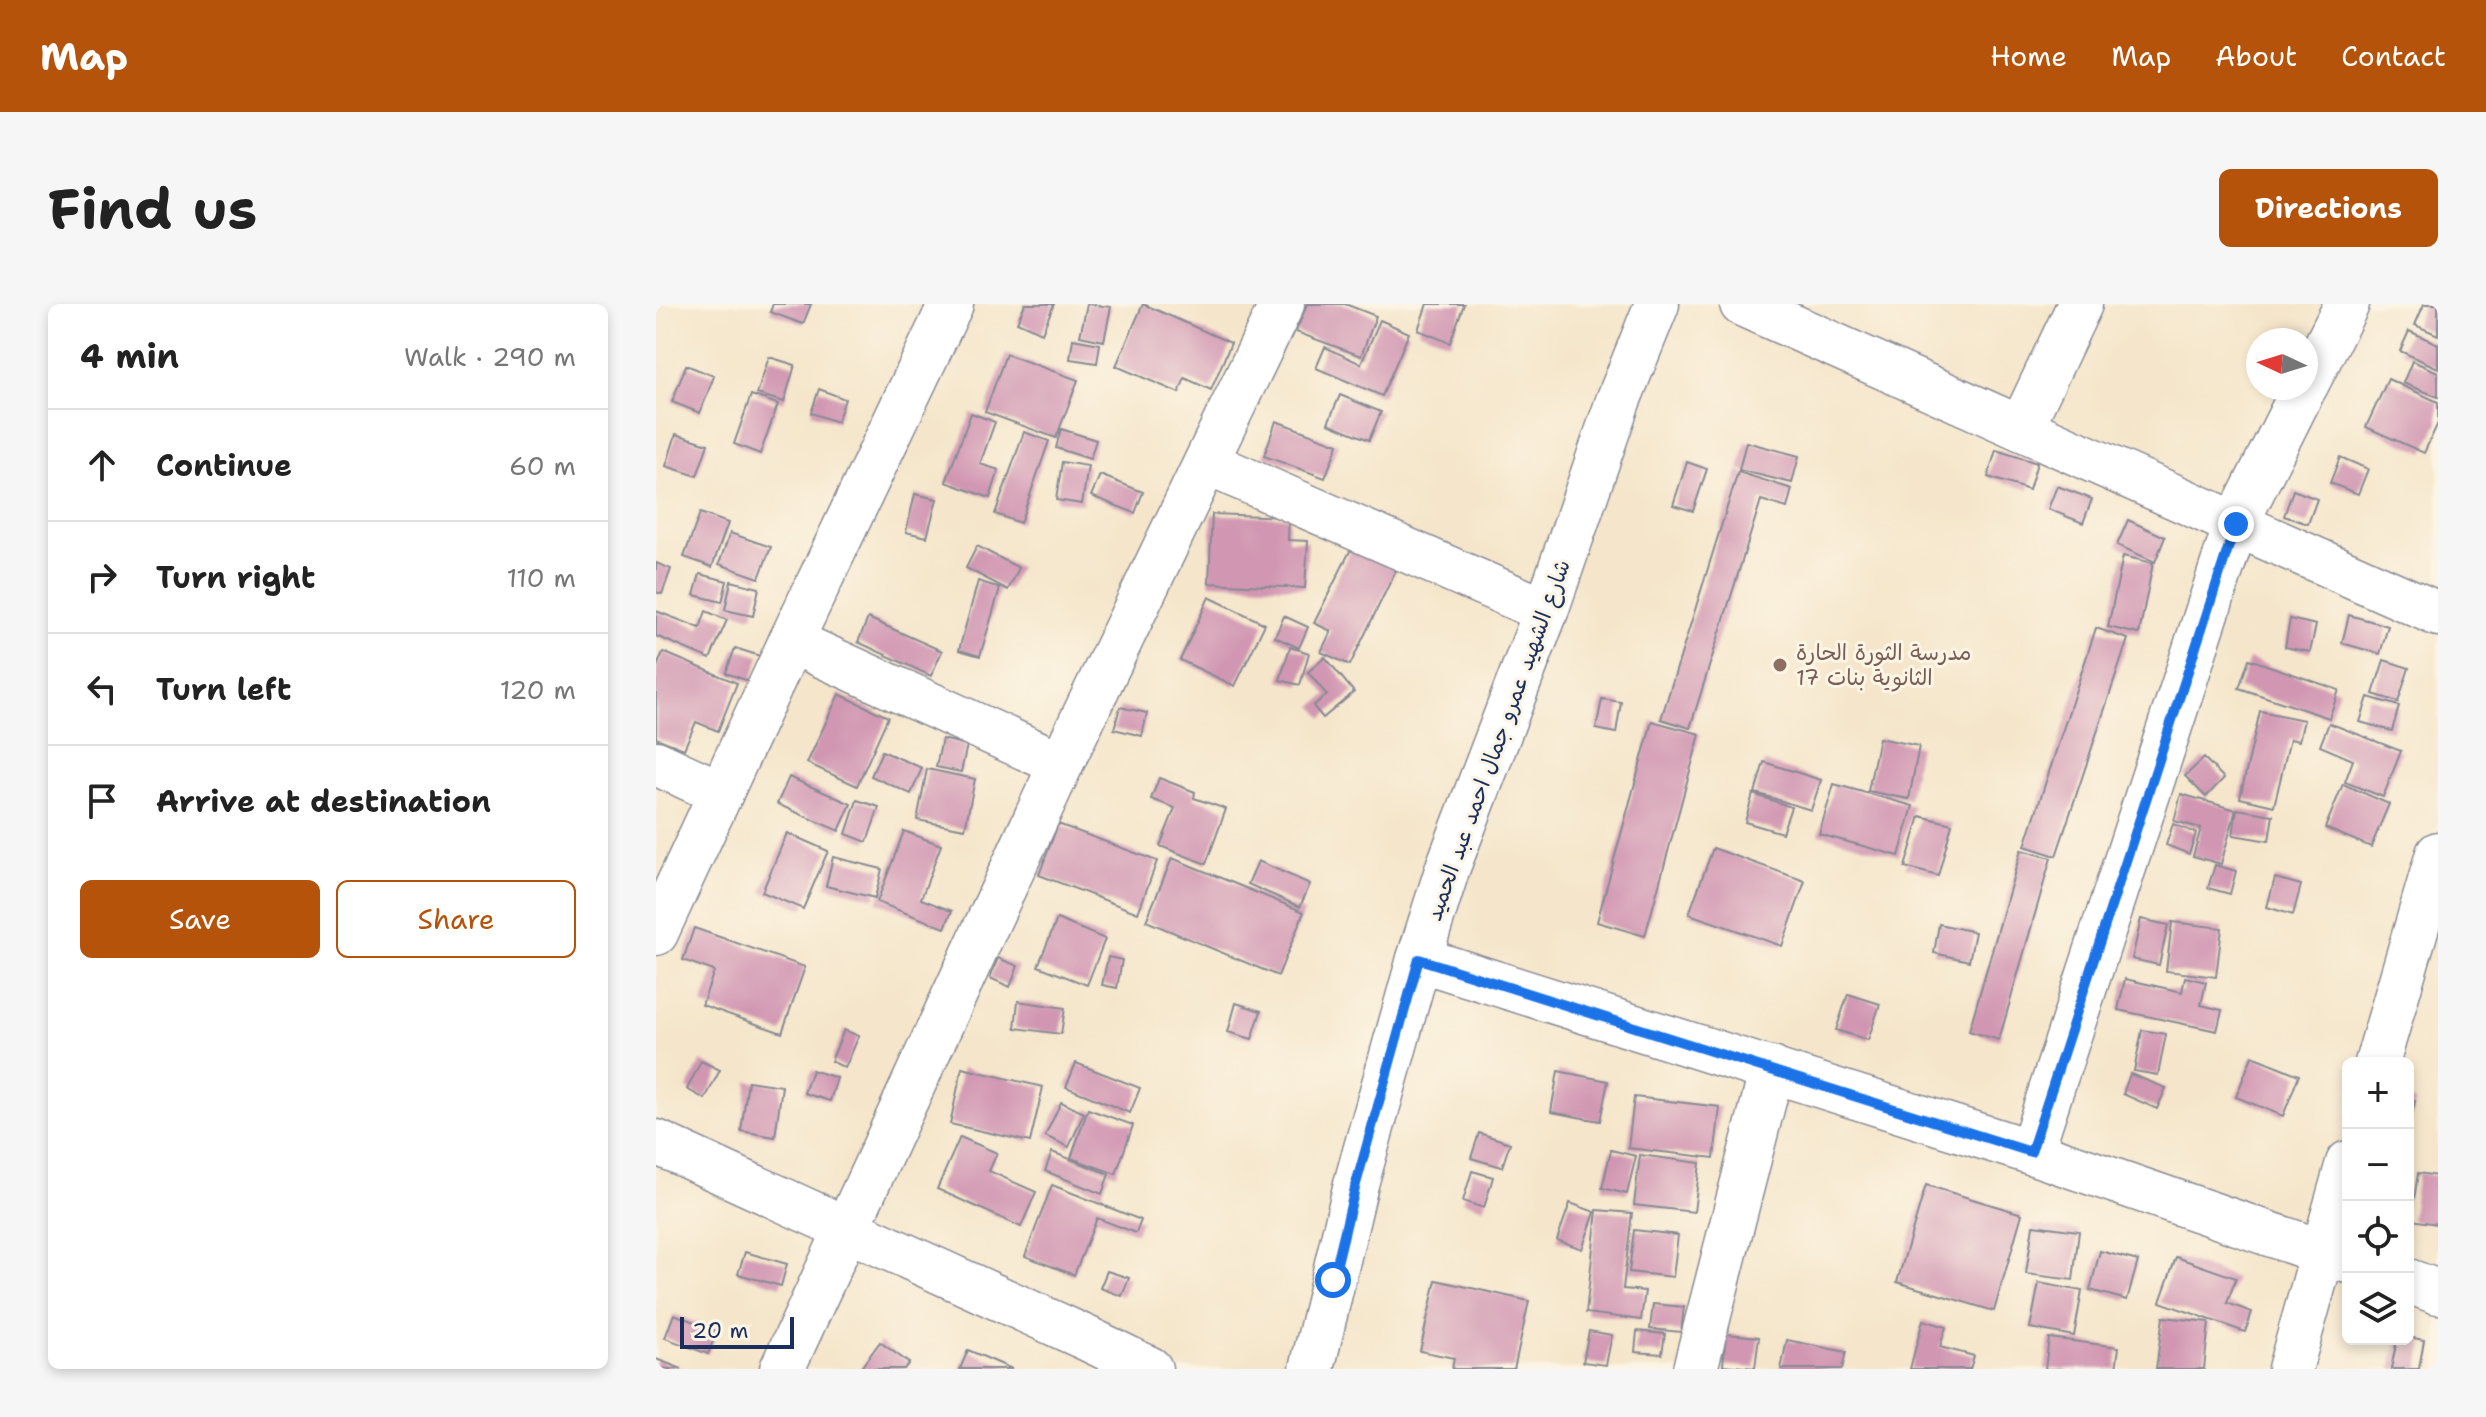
<!DOCTYPE html>
<html lang="en">
<head>
<meta charset="utf-8">
<style>
	:root { --surface:#fff; --page:#f6f6f6; --text:#222; --muted:#767676; --line:#e0e0e0; --accent:#b45309 }
	body { margin:0; font-family:"Shantell Sans","Playpen Sans Arabic",sans-serif; background:var(--page); color:var(--text) }
	.controls { position:absolute; right:24px; bottom:24px; display:grid; overflow:hidden; border-radius:12px; box-shadow:0 4px 12px #0003 }
	.controls button { width:72px; height:72px; display:grid; place-items:center; padding:0; border:0; border-bottom:2px solid var(--line); background:var(--surface); color:var(--text); font:40px sans-serif }
	.compass { position:absolute; left:1590px; top:24px; width:72px; height:72px; border-radius:50%; background:var(--surface); box-shadow:0 4px 12px #0003; rotate:274deg }
	.scale { position:absolute; left:24px; bottom:20px; width:114px; box-sizing:border-box; padding-left:8px; border:4px solid #1b2f5e; border-top:0; font-size:22px; line-height:28px; white-space:nowrap; color:#1b2f5e; -webkit-text-stroke:6px #fcf5e5; paint-order:stroke }
	.stop { position:absolute; width:24px; height:24px; margin:-18px; border:6px solid #1a73e8; border-radius:50%; background:#fff }
	.stop.end { background:#1a73e8; border-color:#fff; box-shadow:0 2px 8px #0008 }
	.list { margin:0; padding:0; list-style:none }
	h2 { display:flex; justify-content:space-between; align-items:center; height:104px; margin:0; padding:0 32px; font-size:34px }
	h2 small { font-size:26px; font-weight:400; color:var(--muted) }
	.list li { display:grid; grid-template-columns:52px 1fr auto; gap:24px; align-items:center; box-sizing:border-box; height:112px; padding:0 32px; border-top:2px solid var(--line) }
	.list b { display:block; font-size:30px; white-space:nowrap }
	.list em { font-size:26px; font-style:normal; color:var(--muted) }
	.actions { display:flex; gap:16px; padding:24px 32px }
	.actions a { flex:1; padding:18px 0; border:2px solid var(--accent); border-radius:12px; text-align:center; font-size:28px; color:var(--accent) }
	.actions .main { background:var(--accent); color:#fff }
	.icon { flex:none; width:44px; height:44px; fill:none; stroke:currentColor; stroke-width:2; stroke-linecap:round; stroke-linejoin:round }
	.map { position:relative; flex:none; width:1782px; height:1065px; overflow:hidden; border-radius:12px }
	header { display:flex; align-items:center; gap:48px; box-sizing:border-box; height:112px; padding:0 40px; background:var(--accent); color:#fff }
	header strong { font-size:38px }
	nav { display:flex; gap:44px; margin-inline-start:auto; font-size:28px }
	.intro { display:flex; align-items:center; justify-content:space-between; box-sizing:border-box; height:192px; padding:0 48px }
	h1 { margin:0; font-size:56px }
	.button { padding:20px 36px; border-radius:12px; background:var(--accent); color:#fff; font-size:28px; font-weight:700 }
	main { display:flex; gap:48px; padding:0 48px }
	aside { flex:1; background:var(--surface); border-radius:12px; box-shadow:0 4px 12px #0003 }
	.map>svg:first-child { display:block }
	.building { fill:#d197b2 }
	.lines { fill:none; stroke-linecap:round; stroke-linejoin:round }
	.minor-casing { stroke:#888a94; stroke-width:47 }
	.tertiary-casing { stroke:#888a94; stroke-width:47 }
	.minor { stroke:#fff; stroke-width:44 }
	.tertiary { stroke:#fff; stroke-width:44 }
	.route { stroke:#1a73e8; stroke-width:10 }
	.education-dot { fill:#8d6e63; stroke:#fcf5e5; stroke-width:3 }
	.labels { text-anchor:middle; dominant-baseline:central; stroke-width:6; stroke-linejoin:round; paint-order:stroke }
	.education-label { font-size:22px; fill:#785e54; stroke:#fcf5e5; text-anchor:start }
	.street-label { font-size:22px; fill:#1b2f5e; stroke:#fcf5e5 }
</style>
</head>
<body>
<header>
<strong>Map</strong>
<nav><a>Home</a><a>Map</a><a>About</a><a>Contact</a></nav>
</header>
<div class="intro"><h1>Find us</h1><a class="button">Directions</a></div>
<main>
<aside>
<h2>4 min<small>Walk · 290 m</small></h2>
<ul class="list">
<li><svg class="icon" aria-label="ahead" viewBox="0 0 24 24"><path d="M12 20V5M6 11l6-6 6 6"/></svg><div><b>Continue</b></div><em>60 m</em></li>
<li><svg class="icon" aria-label="right" viewBox="0 0 24 24"><path d="M7 20v-9h11M14 6l5 5-5 5"/></svg><div><b>Turn right</b></div><em>110 m</em></li>
<li><svg class="icon" aria-label="left" viewBox="0 0 24 24"><path d="M17 20v-9H6M10 6l-5 5 5 5"/></svg><div><b>Turn left</b></div><em>120 m</em></li>
<li><svg class="icon" aria-label="arrive" viewBox="0 0 24 24"><path d="M6 21V4h12l-3 4 3 4H6"/></svg><div><b>Arrive at destination</b></div></li>
</ul>
<div class="actions"><a class="main">Save</a><a>Share</a></div>
</aside>
<div class="map">
<svg width="1782" height="1065" viewBox="0 0 1782 1065">
	<rect width="100%" height="100%" fill="#fcf5e5"/>
	<filter id="ink" filterUnits="userSpaceOnUse"><feTurbulence type="fractalNoise" baseFrequency=".0125" numOctaves="2"/><feDisplacementMap in="SourceGraphic" scale="16" xChannelSelector="R" yChannelSelector="G"/><feConvolveMatrix kernelMatrix="1 2 1 2 8 2 1 2 1" color-interpolation-filters="sRGB"/></filter>
	<filter id="wash" filterUnits="userSpaceOnUse"><feTurbulence type="fractalNoise" baseFrequency=".006" numOctaves="4" result="noise"/><feDisplacementMap in="SourceGraphic" scale="32" xChannelSelector="R" yChannelSelector="G"/><feGaussianBlur stdDeviation="1.8" result="paint"/><feColorMatrix in="noise" values="0 0 0 0 0 0 0 0 0 0 0 0 0 0 0 0 0 1.4 0 .05"/><feComposite in="paint" operator="in"/></filter>
	<g filter="url(#wash)">
		<rect width="100%" height="100%" fill="#f5e6cb"/>
		<g id="blocks">
			<g class="building">
				<path d="M 117,0 L 155,0 L 147,20 L 114,8 Z"/>
				<path d="M 369,0 L 398,0 L 386,29 L 361,18 Z"/>
				<path d="M 431,0 L 455,3 L 448,37 L 424,32 Z"/>
				<path d="M 487,0 L 575,39 L 555,86 L 529,74 L 523,89 L 460,62 Z"/>
				<path d="M 651,0 L 689,0 L 720,12 L 705,52 L 640,28 Z"/>
				<path d="M 771,0 L 808,0 L 794,39 L 762,26 Z"/>
				<path d="M 1768,0 L 1782,0 L 1782,31 L 1759,21 Z"/>
				<path d="M 724,16 L 753,29 L 726,92 L 660,64 L 669,43 L 705,60 Z"/>
				<path d="M 1753,27 L 1782,40 L 1782,64 L 1744,47 Z"/>
				<path d="M 417,35 L 444,40 L 441,59 L 414,55 Z"/>
				<path d="M 350,50 L 422,76 L 400,134 L 329,108 Z"/>
				<path d="M 113,53 L 139,61 L 128,98 L 101,90 Z"/>
				<path d="M 1756,57 L 1782,68 L 1782,93 L 1747,79 Z"/>
				<path d="M 30,61 L 58,72 L 44,109 L 16,98 Z"/>
				<path d="M 1732,75 L 1782,98 L 1782,119 L 1768,149 L 1710,123 Z"/>
				<path d="M 163,85 L 189,95 L 181,118 L 155,109 Z"/>
				<path d="M 95,91 L 122,100 L 104,150 L 78,140 Z"/>
				<path d="M 684,91 L 725,108 L 713,136 L 672,119 Z"/>
				<path d="M 315,109 L 339,118 L 324,160 L 343,166 L 334,194 L 290,178 Z"/>
				<path d="M 620,117 L 682,140 L 669,174 L 608,152 Z"/>
				<path d="M 405,125 L 440,136 L 434,155 L 400,144 Z"/>
				<path d="M 368,128 L 393,137 L 364,219 L 339,210 Z"/>
				<path d="M 20,130 L 52,140 L 41,172 L 10,162 Z"/>
				<path d="M 1090,138 L 1143,152 L 1136,179 L 1083,166 Z"/>
				<path d="M 1340,146 L 1381,159 L 1373,186 L 1332,173 Z"/>
				<path d="M 1684,153 L 1712,165 L 1702,190 L 1674,179 Z"/>
				<path d="M 406,158 L 432,162 L 426,200 L 400,196 Z"/>
				<path d="M 1031,158 L 1051,165 L 1037,207 L 1017,201 Z"/>
				<path d="M 1082,168 L 1136,185 L 1131,204 L 1105,196 L 1034,424 L 1005,415 Z"/>
				<path d="M 444,171 L 487,188 L 479,209 L 435,192 Z"/>
				<path d="M 1401,182 L 1436,195 L 1427,219 L 1392,205 Z"/>
				<path d="M 1637,186 L 1661,195 L 1652,220 L 1628,212 Z"/>
				<path d="M 259,190 L 281,195 L 271,233 L 250,228 Z"/>
				<path d="M 44,209 L 72,219 L 56,263 L 28,253 Z"/>
				<path d="M 556,210 L 633,213 L 632,236 L 652,237 L 649,284 L 553,279 Z"/>
				<path d="M 1472,216 L 1509,233 L 1499,258 L 1461,241 Z"/>
				<path d="M 74,229 L 115,243 L 103,274 L 63,260 Z"/>
				<path d="M 321,242 L 363,264 L 352,286 L 310,264 Z"/>
				<path d="M 695,245 L 740,266 L 694,361 L 665,348 L 675,327 L 658,319 Z"/>
				<path d="M 1467,252 L 1497,259 L 1483,330 L 1452,323 Z"/>
				<path d="M 0,259 L 15,265 L 6,290 L 0,288 Z"/>
				<path d="M 44,270 L 71,277 L 66,298 L 38,291 Z"/>
				<path d="M 75,277 L 103,284 L 97,312 L 69,306 Z"/>
				<path d="M 322,277 L 344,284 L 324,352 L 303,346 Z"/>
				<path d="M 553,293 L 609,320 L 579,382 L 524,356 Z"/>
				<path d="M 0,307 L 44,324 L 50,307 L 71,316 L 54,355 L 0,332 Z"/>
				<path d="M 1693,311 L 1732,322 L 1724,350 L 1686,339 Z"/>
				<path d="M 628,312 L 652,323 L 643,344 L 619,333 Z"/>
				<path d="M 212,314 L 286,347 L 275,372 L 202,338 Z"/>
				<path d="M 1634,315 L 1660,321 L 1654,348 L 1629,343 Z"/>
				<path d="M 1440,324 L 1472,335 L 1400,552 L 1369,542 Z"/>
				<path d="M 634,343 L 653,349 L 644,381 L 624,376 Z"/>
				<path d="M 79,344 L 104,352 L 95,378 L 70,369 Z"/>
				<path d="M 7,348 L 81,379 L 62,427 L 40,418 L 28,445 L 0,434 L 0,365 Z"/>
				<path d="M 669,353 L 698,388 L 667,414 L 657,402 L 671,391 L 652,368 Z"/>
				<path d="M 1593,355 L 1683,386 L 1673,414 L 1583,384 Z"/>
				<path d="M 1728,356 L 1753,364 L 1742,398 L 1717,390 Z"/>
				<path d="M 183,390 L 232,413 L 201,482 L 151,459 Z"/>
				<path d="M 1712,393 L 1743,402 L 1736,427 L 1704,418 Z"/>
				<path d="M 946,395 L 965,398 L 960,429 L 940,425 Z"/>
				<path d="M 464,403 L 491,409 L 486,432 L 458,425 Z"/>
				<path d="M 1604,407 L 1648,416 L 1643,437 L 1634,435 L 1618,502 L 1584,494 Z"/>
				<path d="M 996,417 L 1044,430 L 989,632 L 941,618 Z"/>
				<path d="M 1673,419 L 1745,447 L 1727,493 L 1689,478 L 1697,456 L 1664,442 Z"/>
				<path d="M 1223,434 L 1263,442 L 1253,495 L 1212,487 Z"/>
				<path d="M 286,435 L 311,441 L 305,468 L 280,463 Z"/>
				<path d="M 226,447 L 266,464 L 255,490 L 215,472 Z"/>
				<path d="M 1548,454 L 1568,474 L 1550,493 L 1529,472 Z"/>
				<path d="M 1108,458 L 1165,476 L 1155,506 L 1099,489 Z"/>
				<path d="M 271,465 L 319,475 L 309,525 L 261,516 Z"/>
				<path d="M 133,473 L 195,500 L 183,527 L 121,500 Z"/>
				<path d="M 503,474 L 539,488 L 538,494 L 570,505 L 550,560 L 504,542 L 519,504 L 495,495 Z"/>
				<path d="M 1178,480 L 1257,502 L 1243,552 L 1163,530 Z"/>
				<path d="M 1687,480 L 1733,500 L 1715,543 L 1669,524 Z"/>
				<path d="M 1097,490 L 1135,503 L 1126,529 L 1089,518 Z"/>
				<path d="M 1525,490 L 1580,506 L 1565,560 L 1537,552 L 1545,524 L 1518,517 Z"/>
				<path d="M 201,496 L 223,503 L 211,538 L 190,530 Z"/>
				<path d="M 1581,505 L 1617,511 L 1613,537 L 1577,531 Z"/>
				<path d="M 1264,512 L 1296,520 L 1282,572 L 1249,563 Z"/>
				<path d="M 402,520 L 501,557 L 482,609 L 383,571 Z"/>
				<path d="M 1517,520 L 1540,529 L 1533,550 L 1510,541 Z"/>
				<path d="M 248,527 L 285,541 L 265,595 L 296,607 L 289,624 L 221,598 Z"/>
				<path d="M 131,529 L 172,547 L 147,605 L 106,588 Z"/>
				<path d="M 1057,544 L 1149,577 L 1126,642 L 1033,610 Z"/>
				<path d="M 1365,546 L 1395,554 L 1343,736 L 1313,727 Z"/>
				<path d="M 177,553 L 226,565 L 219,594 L 170,582 Z"/>
				<path d="M 516,554 L 648,608 L 622,672 L 490,617 Z"/>
				<path d="M 602,557 L 654,580 L 644,603 L 592,580 Z"/>
				<path d="M 1559,561 L 1580,567 L 1574,590 L 1552,584 Z"/>
				<path d="M 1619,574 L 1645,581 L 1637,611 L 1611,603 Z"/>
				<path d="M 401,615 L 449,635 L 431,681 L 382,662 Z"/>
				<path d="M 1485,615 L 1512,621 L 1503,661 L 1476,655 Z"/>
				<path d="M 1516,618 L 1566,624 L 1560,673 L 1510,667 Z"/>
				<path d="M 1283,620 L 1319,628 L 1313,657 L 1278,649 Z"/>
				<path d="M 38,624 L 149,663 L 126,729 L 46,701 L 58,667 L 27,656 Z"/>
				<path d="M 452,653 L 466,656 L 461,684 L 446,681 Z"/>
				<path d="M 342,654 L 362,662 L 354,683 L 334,674 Z"/>
				<path d="M 1529,673 L 1550,678 L 1545,701 L 1566,706 L 1561,727 L 1462,706 L 1469,675 L 1526,688 Z"/>
				<path d="M 1192,690 L 1224,700 L 1212,736 L 1180,726 Z"/>
				<path d="M 362,697 L 409,704 L 405,730 L 359,724 Z"/>
				<path d="M 580,699 L 605,707 L 596,735 L 572,728 Z"/>
				<path d="M 188,726 L 203,732 L 189,764 L 175,757 Z"/>
				<path d="M 1486,726 L 1510,730 L 1502,771 L 1478,767 Z"/>
				<path d="M 1596,752 L 1643,771 L 1627,812 L 1580,793 Z"/>
				<path d="M 45,757 L 64,766 L 49,795 L 31,785 Z"/>
				<path d="M 420,759 L 484,784 L 474,809 L 410,783 Z"/>
				<path d="M 306,764 L 387,783 L 374,838 L 294,820 Z"/>
				<path d="M 156,766 L 181,774 L 174,797 L 148,789 Z"/>
				<path d="M 902,767 L 952,777 L 944,817 L 895,808 Z"/>
				<path d="M 1474,770 L 1510,784 L 1501,805 L 1467,790 Z"/>
				<path d="M 92,777 L 126,782 L 119,833 L 85,827 Z"/>
				<path d="M 978,793 L 1064,803 L 1058,854 L 972,844 Z"/>
				<path d="M 1752,796 L 1759,797 L 1753,824 L 1752,824 Z"/>
				<path d="M 405,798 L 428,809 L 413,843 L 389,832 Z"/>
				<path d="M 432,805 L 477,821 L 460,870 L 415,854 Z"/>
				<path d="M 823,829 L 854,839 L 846,863 L 815,854 Z"/>
				<path d="M 304,833 L 341,849 L 333,867 L 380,888 L 365,923 L 281,885 Z"/>
				<path d="M 955,846 L 980,852 L 971,890 L 946,884 Z"/>
				<path d="M 396,848 L 453,870 L 446,890 L 389,867 Z"/>
				<path d="M 984,851 L 1044,859 L 1038,908 L 978,901 Z"/>
				<path d="M 816,867 L 837,873 L 828,904 L 807,897 Z"/>
				<path d="M 1762,869 L 1782,872 L 1782,920 L 1755,916 Z"/>
				<path d="M 396,881 L 485,916 L 480,929 L 441,914 L 418,971 L 369,952 Z"/>
				<path d="M 1270,881 L 1366,910 L 1338,1007 L 1241,978 Z"/>
				<path d="M 914,899 L 939,908 L 926,945 L 901,936 Z"/>
				<path d="M 941,906 L 976,909 L 967,985 L 989,987 L 985,1016 L 930,1009 Z"/>
				<path d="M 1377,921 L 1423,927 L 1417,976 L 1370,970 Z"/>
				<path d="M 978,926 L 1022,931 L 1017,973 L 973,968 Z"/>
				<path d="M 1444,947 L 1482,957 L 1471,996 L 1434,986 Z"/>
				<path d="M 89,948 L 131,960 L 125,982 L 82,970 Z"/>
				<path d="M 1520,953 L 1580,974 L 1571,999 L 1596,1008 L 1589,1028 L 1504,998 Z"/>
				<path d="M 451,967 L 473,974 L 466,992 L 444,984 Z"/>
				<path d="M 780,976 L 873,997 L 858,1065 L 796,1065 L 798,1054 L 764,1047 Z"/>
				<path d="M 1383,979 L 1426,987 L 1418,1032 L 1374,1024 Z"/>
				<path d="M 997,1000 L 1028,1003 L 1025,1028 L 994,1025 Z"/>
				<path d="M 18,1010 L 61,1027 L 52,1050 L 9,1034 Z"/>
				<path d="M 1507,1013 L 1553,1018 L 1548,1065 L 1500,1065 Z"/>
				<path d="M 1267,1016 L 1290,1023 L 1284,1043 L 1318,1052 L 1314,1065 L 1254,1065 Z"/>
				<path d="M 933,1027 L 956,1031 L 950,1061 L 927,1058 Z"/>
				<path d="M 981,1027 L 1009,1030 L 1006,1050 L 979,1048 Z"/>
				<path d="M 1070,1030 L 1103,1033 L 1099,1064 L 1067,1061 Z"/>
				<path d="M 1752,1033 L 1768,1036 L 1763,1065 L 1735,1065 L 1741,1035 L 1752,1035 Z"/>
				<path d="M 1393,1034 L 1463,1043 L 1460,1065 L 1389,1065 Z"/>
				<path d="M 1131,1036 L 1190,1048 L 1186,1065 L 1125,1065 Z"/>
				<path d="M 224,1038 L 253,1059 L 248,1065 L 204,1065 Z"/>
				<path d="M 312,1046 L 356,1065 L 304,1065 Z"/>
				<path d="M 0,1055 L 26,1065 L 0,1065 Z"/>
			</g>
		</g>
	</g>
	<g filter="url(#ink)">
		<use href="#blocks" fill-opacity="0" stroke="#888a94" stroke-width="2"/>
		<g class="lines">
			<defs>
				<g id="minor">
					<path d="M 1086,0 L 1782,310"/>
					<path d="M 1650,81 L 1691,0"/>
					<path d="M 1365,124 L 1424,0"/>
					<path d="M 551,159 L 890,307"/>
					<path d="M 135,337 L 405,460"/>
					<path d="M 0,459 L 65,489"/>
					<path d="M 0,629 L 135,337 L 295,0"/>
					<path d="M 763,655 L 1375,848 L 1692,957"/>
					<path d="M 1721,759 L 1782,550"/>
					<path d="M 0,838 L 430,1034 L 494,1065"/>
					<path d="M 1375,848 L 1580,220 L 1648,84"/>
					<path d="M 1752,977 L 1782,988"/>
					<path d="M 126,1065 L 405,460 L 626,0"/>
					<path d="M 1039,1065 L 1116,765"/>
					<path d="M 1634,1065 L 1692,859"/>
				</g>
				<path id="tertiary" d="M 656,1065 L 700,880 L 763,655 L 792,563 L 890,307 L 962,97 L 1001,0"/>
			</defs>
			<use href="#minor" class="minor-casing"/>
			<use href="#tertiary" class="tertiary-casing"/>
			<use href="#minor" class="minor"/>
			<use href="#tertiary" class="tertiary"/>
		</g>
	</g>
	<g class="lines" filter="url(#ink)">
		<path class="route" d="M 677,976 L 700,880 L 763,655 L 1375,848 L 1580,220"/>
	</g>
	<circle class="education-dot" cx="1124" cy="361" r="8"/>
	<g class="labels">
		<g class="education-label">
			<text x="1140" y="348">مدرسة الثورة الحارة<tspan x="1140" dy="25">17 الثانوية بنات</tspan></text>
		</g>
		<g class="street-label">
			<text transform="translate(842 436) rotate(-70)">شارع الشهيد عمرو جمال احمد عبد الحميد</text>
		</g>
	</g>
</svg>
<div class="controls">
<button>+</button>
<button>−</button>
<button><svg class="icon" aria-label="locate" viewBox="0 0 24 24"><circle cx="12" cy="12" r="6"/><path d="M12 2v4M12 18v4M2 12h4M18 12h4"/></svg></button>
<button><svg class="icon" aria-label="layers" viewBox="0 0 24 24"><path d="M12 4l9 5-9 5-9-5zM3 14l9 5 9-5"/></svg></button>
</div>
<svg class="compass" viewBox="-18 -18 36 36"><path d="M0-13l5 13h-10z" fill="#e53935"/><path d="M0 13l5-13h-10z" fill="#767676"/></svg>
<div class="scale">20 m</div>
<div class="stop" style="left:677px;top:976px"></div>
<div class="stop end" style="left:1580px;top:220px"></div>
</div>
</main>
</body>
</html>
